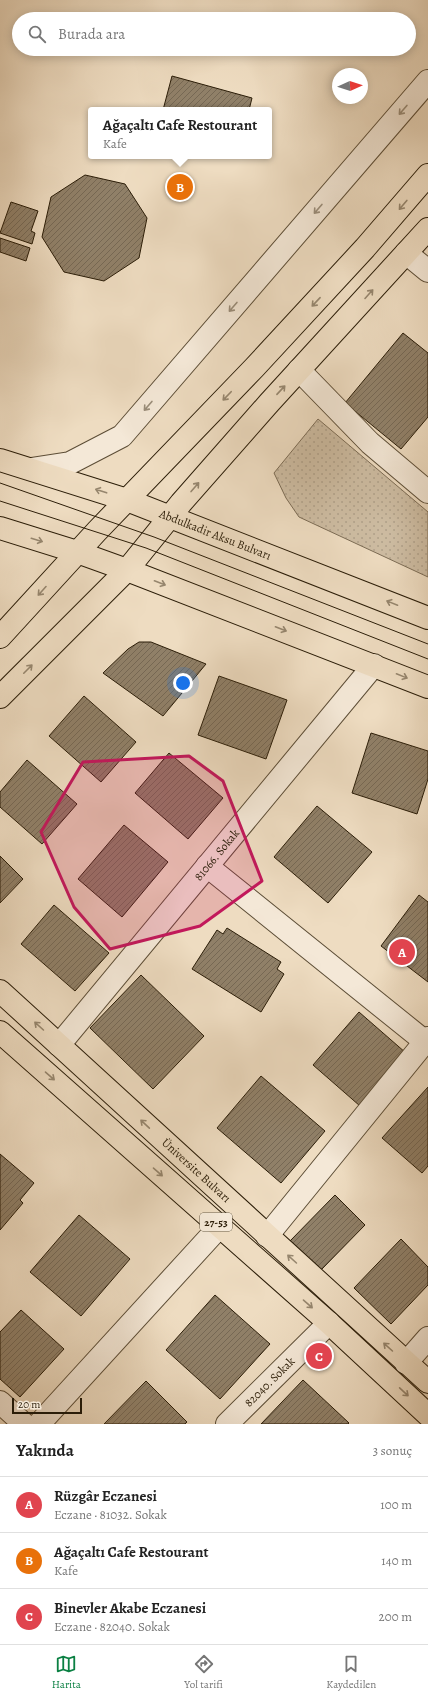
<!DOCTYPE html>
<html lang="tr">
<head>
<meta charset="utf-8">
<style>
	:root { --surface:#fff; --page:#f2f2f2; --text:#222; --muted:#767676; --line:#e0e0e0; --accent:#0b8043 }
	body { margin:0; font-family:Alegreya,serif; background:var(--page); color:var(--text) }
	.compass { position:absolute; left:332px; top:68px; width:36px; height:36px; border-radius:50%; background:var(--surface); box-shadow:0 2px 10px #0003; rotate:87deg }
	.scale { position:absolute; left:12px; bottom:10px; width:70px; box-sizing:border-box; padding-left:4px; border:2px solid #2b1d08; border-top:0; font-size:11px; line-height:14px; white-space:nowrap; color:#2b1d08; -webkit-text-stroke:3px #f4e8d7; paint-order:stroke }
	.you { position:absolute; left:183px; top:683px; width:14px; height:14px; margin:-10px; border:3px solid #fff; border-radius:50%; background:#1a73e8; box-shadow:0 0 0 6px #1a73e833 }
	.badge { display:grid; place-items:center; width:26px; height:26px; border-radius:50%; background:var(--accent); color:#fff; font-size:13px; font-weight:700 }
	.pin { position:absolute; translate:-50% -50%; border:2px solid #fff; box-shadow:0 1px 4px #0006 }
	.popup { position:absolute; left:88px; top:107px; width:184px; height:52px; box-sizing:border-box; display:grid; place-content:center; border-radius:4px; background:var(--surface); filter:drop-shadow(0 1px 3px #0005); font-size:13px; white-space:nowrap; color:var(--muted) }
	.popup b { font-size:15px; color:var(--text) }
	.popup::after { content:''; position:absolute; left:50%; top:100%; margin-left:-8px; border:8px solid transparent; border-top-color:var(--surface) }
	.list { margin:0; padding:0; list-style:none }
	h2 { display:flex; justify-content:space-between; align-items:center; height:52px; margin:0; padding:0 16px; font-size:17px }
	h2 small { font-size:13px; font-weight:400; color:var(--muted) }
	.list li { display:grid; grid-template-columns:26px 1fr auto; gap:12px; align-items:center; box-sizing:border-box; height:56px; padding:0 16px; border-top:1px solid var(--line) }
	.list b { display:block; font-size:15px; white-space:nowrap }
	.list p { margin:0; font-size:13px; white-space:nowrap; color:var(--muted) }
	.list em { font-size:13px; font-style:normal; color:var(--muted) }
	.icon { flex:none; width:22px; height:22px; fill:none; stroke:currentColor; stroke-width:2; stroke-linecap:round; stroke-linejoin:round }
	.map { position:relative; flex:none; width:428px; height:1424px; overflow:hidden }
	.search { position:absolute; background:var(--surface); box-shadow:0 2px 10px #0003; left:12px; right:12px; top:12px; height:44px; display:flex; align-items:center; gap:10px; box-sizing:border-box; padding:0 14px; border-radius:22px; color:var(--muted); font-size:15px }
	.sheet { height:220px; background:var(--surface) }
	nav { display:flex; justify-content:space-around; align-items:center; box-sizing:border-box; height:56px; border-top:1px solid var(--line); background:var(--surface); font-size:11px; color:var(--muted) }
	nav a { display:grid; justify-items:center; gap:2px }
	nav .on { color:var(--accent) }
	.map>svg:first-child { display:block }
	.grass { fill:url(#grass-dots); stroke:#7c6c55 }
	.building { fill:url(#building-hatch); stroke:#2b1d08 }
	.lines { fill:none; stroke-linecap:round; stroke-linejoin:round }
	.minor-casing { stroke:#5c4d36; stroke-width:24 }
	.major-casing { stroke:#2b1d08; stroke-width:24 }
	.minor { stroke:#f4e8d7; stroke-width:22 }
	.major { stroke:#eedcc1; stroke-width:22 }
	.tram { stroke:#2b1d08; stroke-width:1 }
	.oneway { stroke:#9a8d7a }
	.oneway2 { stroke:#96866e }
	.marked { fill:#c2185b; fill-opacity:0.2; stroke:#c2185b; stroke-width:3; stroke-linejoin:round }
	.labels { text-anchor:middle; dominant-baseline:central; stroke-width:4; stroke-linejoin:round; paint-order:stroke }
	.shield { fill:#f4e8d7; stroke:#675a46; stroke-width:1 }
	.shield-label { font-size:11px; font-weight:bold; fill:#2b1d08 }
	.street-label { font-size:12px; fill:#2b1d08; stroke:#f4e8d7 }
</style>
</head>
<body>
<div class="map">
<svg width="428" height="1424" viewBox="0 0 428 1424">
	<defs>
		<pattern id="grass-dots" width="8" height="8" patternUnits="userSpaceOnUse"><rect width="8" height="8" fill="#cdbca2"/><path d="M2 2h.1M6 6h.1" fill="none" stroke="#b0a18a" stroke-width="1.8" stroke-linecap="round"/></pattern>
		<pattern id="building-hatch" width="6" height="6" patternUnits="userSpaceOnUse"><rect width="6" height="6" fill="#908068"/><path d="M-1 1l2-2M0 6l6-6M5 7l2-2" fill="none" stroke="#766854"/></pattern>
	</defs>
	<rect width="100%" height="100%" fill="#eedcc1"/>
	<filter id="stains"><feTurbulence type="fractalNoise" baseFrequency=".005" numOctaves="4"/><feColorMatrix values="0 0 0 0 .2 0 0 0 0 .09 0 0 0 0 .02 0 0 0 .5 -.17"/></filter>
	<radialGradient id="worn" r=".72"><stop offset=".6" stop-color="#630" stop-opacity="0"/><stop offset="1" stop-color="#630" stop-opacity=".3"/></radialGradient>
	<path class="grass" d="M 318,419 L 428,512 L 428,577 L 299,517 L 286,498 L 274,473 Z"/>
	<g class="building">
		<path d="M 172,76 L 252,98 L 249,110 L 163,110 Z"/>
		<path d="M 85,175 L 125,184 L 147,218 L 139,258 L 104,281 L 64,272 L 42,237 L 51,197 Z"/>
		<path d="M 11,202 L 38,211 L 31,231 L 35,233 L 32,244 L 0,233 Z"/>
		<path d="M 0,238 L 30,248 L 26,261 L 0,252 Z"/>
		<path d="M 403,333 L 428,353 L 428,417 L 401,449 L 345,403 Z"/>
		<path d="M 139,642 L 151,642 L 206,664 L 163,716 L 103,673 L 128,649 Z"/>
		<path d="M 219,676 L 287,700 L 266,759 L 198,735 Z"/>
		<path d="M 84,696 L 136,742 L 101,782 L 49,736 Z"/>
		<path d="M 371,733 L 428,751 L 428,779 L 417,814 L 352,793 Z"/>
		<path d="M 169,753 L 223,798 L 188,839 L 135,793 Z"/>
		<path d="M 27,760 L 77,804 L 42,844 L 0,807 L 0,792 Z"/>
		<path d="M 317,806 L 372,852 L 328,903 L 274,857 Z"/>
		<path d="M 124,825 L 168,862 L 122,917 L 78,879 Z"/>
		<path d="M 0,856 L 23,879 L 0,903 Z"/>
		<path d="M 419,895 L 428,902 L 428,982 L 381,946 Z"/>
		<path d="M 54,905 L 109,953 L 75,991 L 21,944 Z"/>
		<path d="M 227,928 L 281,962 L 277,969 L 284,974 L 261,1012 L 192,969 L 217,930 L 223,934 Z"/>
		<path d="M 141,975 L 204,1036 L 153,1089 L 90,1028 Z"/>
		<path d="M 359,1012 L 406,1053 L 360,1106 L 313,1065 Z"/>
		<path d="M 261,1076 L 325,1131 L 281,1183 L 217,1128 Z"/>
		<path d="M 428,1087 L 428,1166 L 422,1173 L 382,1138 Z"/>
		<path d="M 0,1154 L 34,1183 L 20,1200 L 23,1203 L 0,1230 Z"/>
		<path d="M 335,1195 L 365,1225 L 320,1271 L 290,1241 Z"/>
		<path d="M 79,1215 L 130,1259 L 81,1316 L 30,1272 Z"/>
		<path d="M 401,1239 L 428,1267 L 428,1285 L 391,1324 L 354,1288 Z"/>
		<path d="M 215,1295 L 270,1344 L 220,1399 L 166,1350 Z"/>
		<path d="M 21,1310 L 64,1349 L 20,1397 L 0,1379 L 0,1332 Z"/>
		<path d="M 303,1380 L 349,1423 L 348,1424 L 261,1424 Z"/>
		<path d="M 146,1381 L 187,1422 L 185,1424 L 104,1424 Z"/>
	</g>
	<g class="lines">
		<defs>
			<g id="minor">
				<path d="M 406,253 L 428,271"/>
				<path d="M 299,370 L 370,443 L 428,492"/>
				<path d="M 31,469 L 70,463 L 122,436 L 428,81"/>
				<path d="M 207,866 L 428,1044"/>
				<path id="s1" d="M 59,1045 L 374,665"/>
				<path d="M 267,1236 L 428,1038"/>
				<path d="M 406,1363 L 428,1338"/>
				<path d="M 0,1402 L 24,1424"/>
				<path d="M 39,1424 L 220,1226"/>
				<path id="s2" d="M 227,1424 L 329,1323"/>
			</g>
			<g id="major">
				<path id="s3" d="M 0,460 L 127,500 L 428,618"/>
				<path d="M 0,528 L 77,552 L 127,570 L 428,687"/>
				<path d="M 0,637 L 97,531 L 254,368 L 365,248 L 428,175"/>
				<path d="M 0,697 L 127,570 L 181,503 L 269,403 L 428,229"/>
				<path id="s4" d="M 0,991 L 428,1382"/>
				<path d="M 0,1032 L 329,1323 L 428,1415"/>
			</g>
		</defs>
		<use href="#minor" class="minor-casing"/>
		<use href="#major" class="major-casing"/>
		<use href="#minor" class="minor"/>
		<use href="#major" class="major"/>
		<g class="tram">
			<path d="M 0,483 L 154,537 L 428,644"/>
			<path d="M 0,501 L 146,548 L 428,659"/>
		</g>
	</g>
	<defs><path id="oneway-shaft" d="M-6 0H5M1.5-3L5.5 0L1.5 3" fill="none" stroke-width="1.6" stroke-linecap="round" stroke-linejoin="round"/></defs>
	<g class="oneway">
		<use href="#oneway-shaft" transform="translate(403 110) rotate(131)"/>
		<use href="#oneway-shaft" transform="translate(318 209) rotate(131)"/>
		<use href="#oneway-shaft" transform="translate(233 307) rotate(131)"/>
		<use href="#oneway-shaft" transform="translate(148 406) rotate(131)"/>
	</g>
	<g class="oneway2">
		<use href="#oneway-shaft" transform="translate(403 205) rotate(130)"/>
		<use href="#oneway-shaft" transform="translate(369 294) rotate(-48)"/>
		<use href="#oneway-shaft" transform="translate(316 302) rotate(133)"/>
		<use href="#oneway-shaft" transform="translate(281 390) rotate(-47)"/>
		<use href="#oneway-shaft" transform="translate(227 396) rotate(134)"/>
		<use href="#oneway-shaft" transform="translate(195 487) rotate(-49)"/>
		<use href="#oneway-shaft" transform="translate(101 491) rotate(-162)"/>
		<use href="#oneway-shaft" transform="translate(37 540) rotate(17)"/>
		<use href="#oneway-shaft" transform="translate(160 583) rotate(21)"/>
		<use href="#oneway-shaft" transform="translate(42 591) rotate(132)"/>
		<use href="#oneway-shaft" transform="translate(392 603) rotate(-158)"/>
		<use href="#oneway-shaft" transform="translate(281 629) rotate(21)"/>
		<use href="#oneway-shaft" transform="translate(28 669) rotate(-45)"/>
		<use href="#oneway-shaft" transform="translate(402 676) rotate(22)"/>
		<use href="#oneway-shaft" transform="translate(39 1026) rotate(-138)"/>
		<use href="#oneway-shaft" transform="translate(50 1076) rotate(41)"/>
		<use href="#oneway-shaft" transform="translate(145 1124) rotate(-137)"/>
		<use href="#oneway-shaft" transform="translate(158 1172) rotate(41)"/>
		<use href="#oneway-shaft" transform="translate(292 1259) rotate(-138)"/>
		<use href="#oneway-shaft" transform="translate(308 1304) rotate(41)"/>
		<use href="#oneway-shaft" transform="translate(388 1347) rotate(-138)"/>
		<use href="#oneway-shaft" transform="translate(404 1392) rotate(43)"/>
	</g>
	<path class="marked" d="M 189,756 L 223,781 L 262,881 L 200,926 L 110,949 L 74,907 L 41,832 L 83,762 Z"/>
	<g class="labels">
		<rect class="shield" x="200" y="1213" width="32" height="18" rx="3"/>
		<g class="shield-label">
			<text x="216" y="1222">27-53</text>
		</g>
		<g class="street-label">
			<text stroke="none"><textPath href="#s3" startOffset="228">Abdulkadir Aksu Bulvarı</textPath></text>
			<text stroke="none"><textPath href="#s1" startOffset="247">81066. Sokak</textPath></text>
			<text stroke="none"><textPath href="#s4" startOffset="266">Üniversite Bulvarı</textPath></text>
			<text stroke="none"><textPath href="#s2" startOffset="60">82040. Sokak</textPath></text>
		</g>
	</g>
	<rect width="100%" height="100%" filter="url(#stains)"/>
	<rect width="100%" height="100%" fill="url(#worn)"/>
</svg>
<svg class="compass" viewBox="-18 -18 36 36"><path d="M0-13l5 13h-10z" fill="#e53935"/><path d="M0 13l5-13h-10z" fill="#767676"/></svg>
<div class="scale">20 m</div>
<div class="you"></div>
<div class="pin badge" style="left:402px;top:952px;background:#e0444e">A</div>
<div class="pin badge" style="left:180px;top:187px;background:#e8710a">B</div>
<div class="popup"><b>Ağaçaltı Cafe Restourant</b>Kafe</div>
<div class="pin badge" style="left:319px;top:1356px;background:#e0444e">C</div>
<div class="search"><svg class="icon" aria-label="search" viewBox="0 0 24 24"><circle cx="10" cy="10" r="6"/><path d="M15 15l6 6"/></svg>Burada ara</div>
</div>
<section class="sheet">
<h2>Yakında<small>3 sonuç</small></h2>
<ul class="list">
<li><span class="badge" style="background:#e0444e">A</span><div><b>Rüzgâr Eczanesi</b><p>Eczane · 81032. Sokak</p></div><em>100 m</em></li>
<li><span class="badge" style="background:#e8710a">B</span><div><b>Ağaçaltı Cafe Restourant</b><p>Kafe</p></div><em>140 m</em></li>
<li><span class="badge" style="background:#e0444e">C</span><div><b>Binevler Akabe Eczanesi</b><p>Eczane · 82040. Sokak</p></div><em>200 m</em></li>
</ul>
</section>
<nav>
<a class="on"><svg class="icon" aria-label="map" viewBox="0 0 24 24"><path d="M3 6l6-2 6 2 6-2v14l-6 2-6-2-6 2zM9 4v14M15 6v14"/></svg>Harita</a>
<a><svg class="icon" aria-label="directions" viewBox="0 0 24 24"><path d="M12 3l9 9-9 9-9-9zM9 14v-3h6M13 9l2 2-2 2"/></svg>Yol tarifi</a>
<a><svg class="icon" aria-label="saved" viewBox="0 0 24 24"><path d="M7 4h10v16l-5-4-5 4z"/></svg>Kaydedilen</a>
</nav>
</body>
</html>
